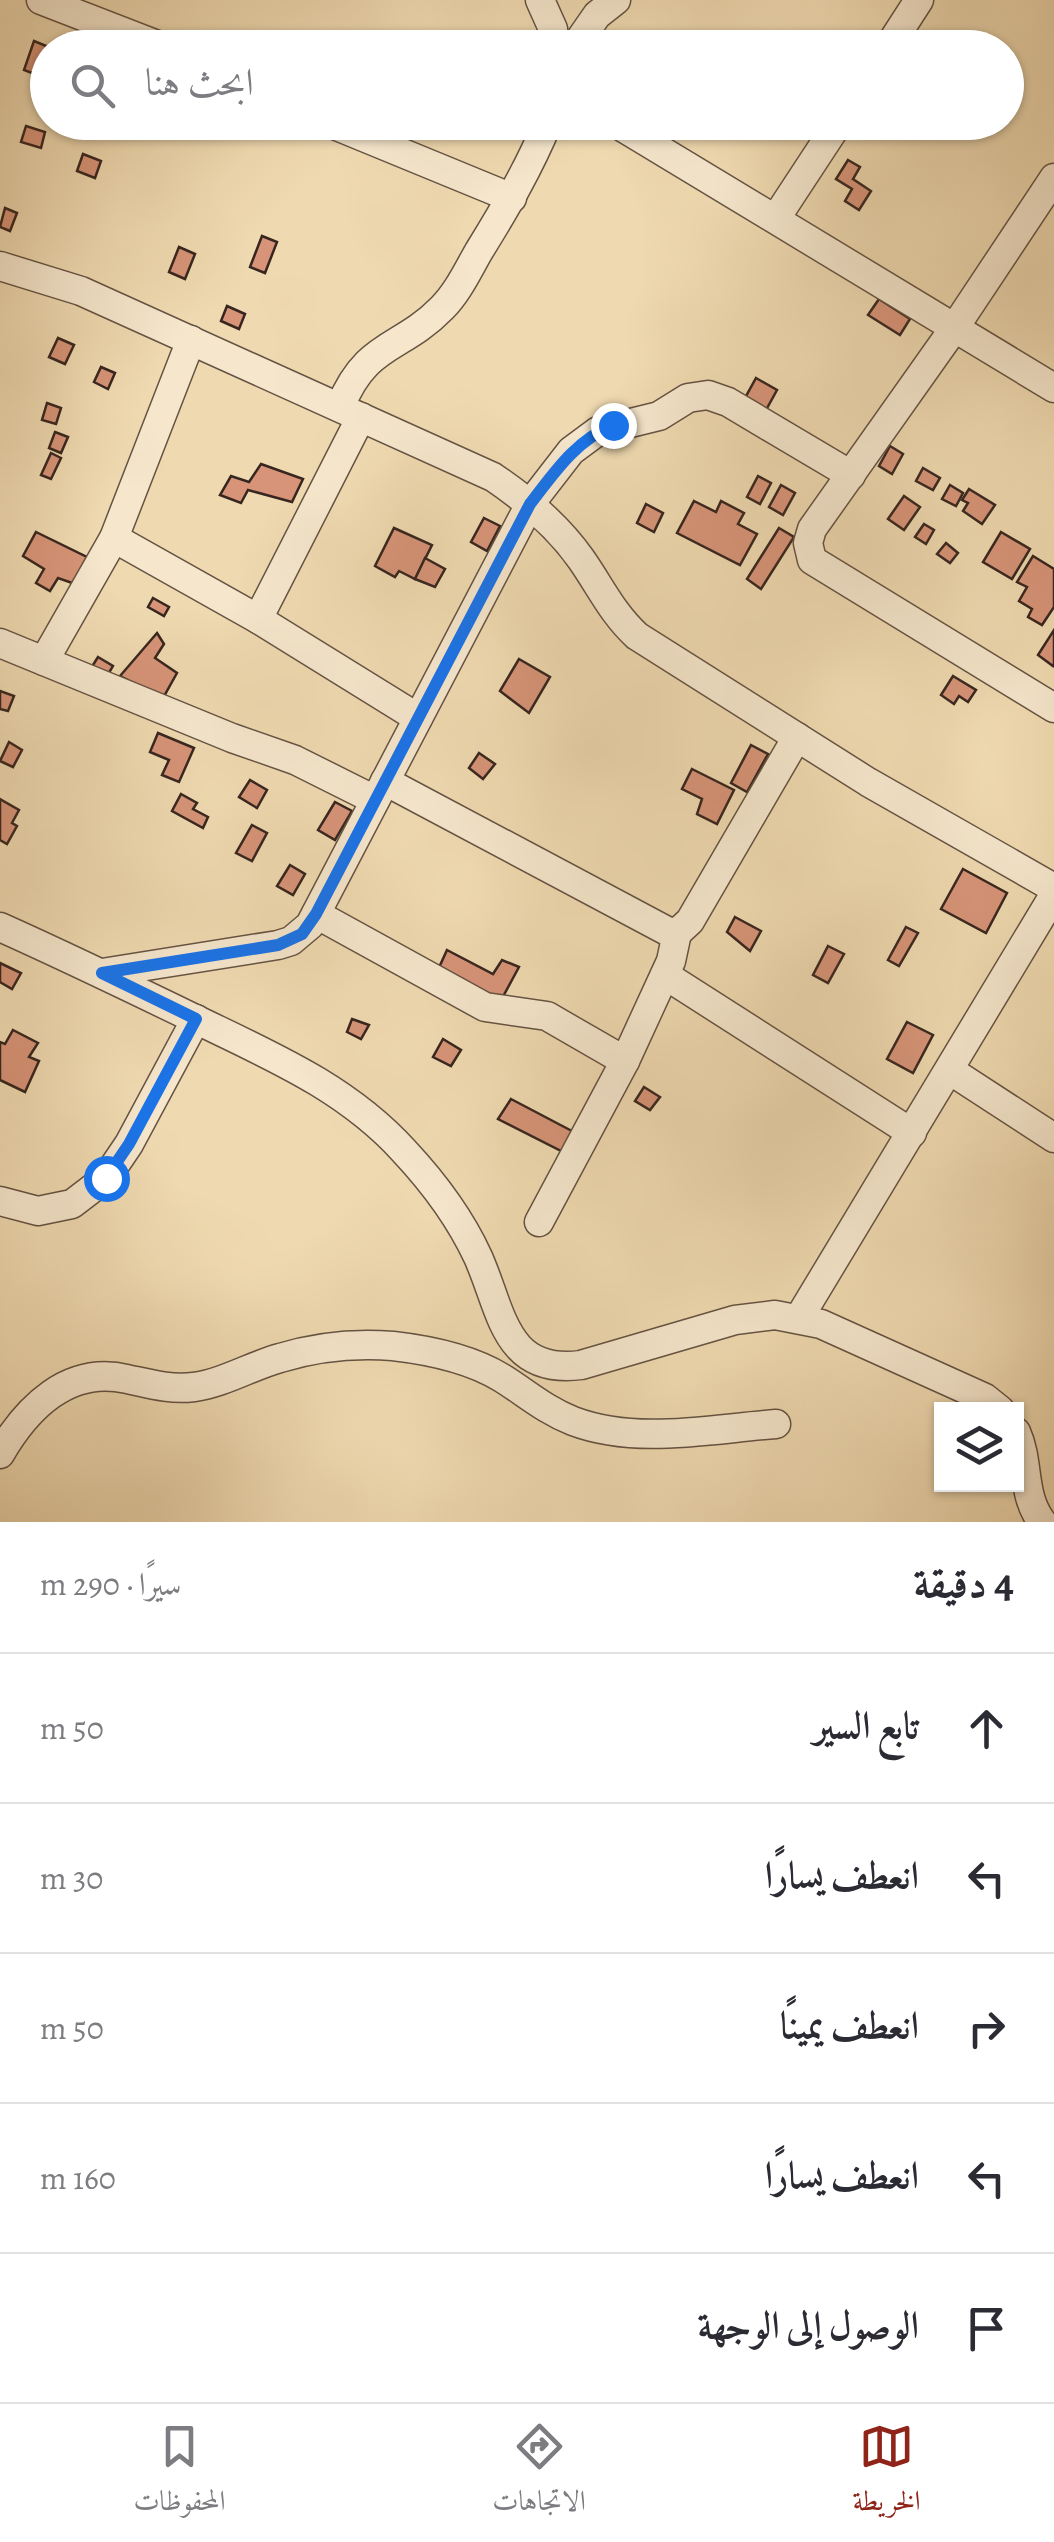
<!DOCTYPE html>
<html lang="ar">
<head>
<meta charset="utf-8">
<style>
	:root { --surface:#fff; --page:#f7f7f7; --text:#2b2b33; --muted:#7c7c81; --line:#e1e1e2; --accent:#8f2418 }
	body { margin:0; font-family:Alegreya,Amiri,serif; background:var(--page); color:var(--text); direction:rtl }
	.controls { position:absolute; right:30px; bottom:30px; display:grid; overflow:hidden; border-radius:0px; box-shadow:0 2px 8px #0004 }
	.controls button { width:90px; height:90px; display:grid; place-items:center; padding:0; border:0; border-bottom:2px solid var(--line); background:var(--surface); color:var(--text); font:50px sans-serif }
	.stop { position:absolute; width:30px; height:30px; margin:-22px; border:8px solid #1a73e8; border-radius:50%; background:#fff }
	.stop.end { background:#1a73e8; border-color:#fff; box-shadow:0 2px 10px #0008 }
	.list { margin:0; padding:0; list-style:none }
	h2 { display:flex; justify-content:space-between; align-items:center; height:130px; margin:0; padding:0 40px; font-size:42px }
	h2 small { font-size:32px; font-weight:400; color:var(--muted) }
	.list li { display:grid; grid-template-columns:65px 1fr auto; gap:30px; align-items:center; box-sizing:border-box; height:150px; padding:0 40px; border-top:2px solid var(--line) }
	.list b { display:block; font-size:38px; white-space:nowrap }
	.list em { font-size:32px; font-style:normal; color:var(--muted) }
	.icon { flex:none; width:55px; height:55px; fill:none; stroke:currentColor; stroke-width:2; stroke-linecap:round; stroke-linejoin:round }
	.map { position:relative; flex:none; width:1054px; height:1522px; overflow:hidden; direction:ltr }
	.search { position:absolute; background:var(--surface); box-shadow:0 2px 8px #0004; left:30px; right:30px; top:30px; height:110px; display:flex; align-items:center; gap:25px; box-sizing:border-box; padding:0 35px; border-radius:55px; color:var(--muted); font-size:38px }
	.sheet { height:880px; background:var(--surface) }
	nav { display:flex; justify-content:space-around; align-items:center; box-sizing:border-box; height:140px; border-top:2px solid var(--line); background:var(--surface); font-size:28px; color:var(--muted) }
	nav a { display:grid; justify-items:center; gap:5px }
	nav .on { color:var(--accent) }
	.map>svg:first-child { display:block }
	.building { fill:#d79478; stroke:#37261f; stroke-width:2.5 }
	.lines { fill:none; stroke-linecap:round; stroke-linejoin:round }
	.minor-casing { stroke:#655343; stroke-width:31 }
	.minor { stroke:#f5e6cc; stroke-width:28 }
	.route { stroke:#1a73e8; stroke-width:12 }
</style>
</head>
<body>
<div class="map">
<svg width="1054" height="1522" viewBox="0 0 1054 1522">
	<rect width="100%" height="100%" fill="#efd9b0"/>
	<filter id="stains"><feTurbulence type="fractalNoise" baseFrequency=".002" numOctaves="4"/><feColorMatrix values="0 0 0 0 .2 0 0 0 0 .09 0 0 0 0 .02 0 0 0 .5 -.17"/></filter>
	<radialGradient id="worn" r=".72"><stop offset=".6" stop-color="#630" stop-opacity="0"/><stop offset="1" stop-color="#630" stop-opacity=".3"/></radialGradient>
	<g class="building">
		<path d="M 34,41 L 51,48 L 48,48 L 48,79 L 24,70 Z"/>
		<path d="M 26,126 L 45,132 L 41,148 L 21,142 Z"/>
		<path d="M 83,154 L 101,161 L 95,178 L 77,171 Z"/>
		<path d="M 848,160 L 860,167 L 853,179 L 871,191 L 859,210 L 845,201 L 852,189 L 836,179 Z"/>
		<path d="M 5,208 L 17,213 L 10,231 L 0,227 Z"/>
		<path d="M 262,236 L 277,242 L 265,273 L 250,267 Z"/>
		<path d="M 179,247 L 195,254 L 185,279 L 169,272 Z"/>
		<path d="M 879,299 L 910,319 L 900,335 L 868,315 Z"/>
		<path d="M 227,306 L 245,314 L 239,329 L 221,321 Z"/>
		<path d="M 58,338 L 74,345 L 65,364 L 49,357 Z"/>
		<path d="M 101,367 L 115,373 L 108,389 L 94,382 Z"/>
		<path d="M 756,378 L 777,390 L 766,410 L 745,398 Z"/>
		<path d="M 47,403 L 61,408 L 56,424 L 42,420 Z"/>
		<path d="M 55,432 L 68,437 L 61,453 L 49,448 Z"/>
		<path d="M 890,446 L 903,454 L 892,474 L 879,466 Z"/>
		<path d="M 51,453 L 61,458 L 51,479 L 41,475 Z"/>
		<path d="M 261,464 L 303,479 L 292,502 L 248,490 L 241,503 L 220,495 L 231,476 L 249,482 Z"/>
		<path d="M 923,468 L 940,478 L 933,490 L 916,481 Z"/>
		<path d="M 758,476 L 771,483 L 760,504 L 747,497 Z"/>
		<path d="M 781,485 L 795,493 L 783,515 L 769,507 Z"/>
		<path d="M 950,485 L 963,493 L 956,506 L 942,499 Z"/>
		<path d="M 969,489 L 995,505 L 982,524 L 963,511 L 968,503 L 962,500 Z"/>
		<path d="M 904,496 L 920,507 L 904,530 L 888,519 Z"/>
		<path d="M 694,501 L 716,512 L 721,501 L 744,513 L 738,524 L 757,534 L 740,565 L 677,533 Z"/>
		<path d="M 646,504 L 663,513 L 654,532 L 637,523 Z"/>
		<path d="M 484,518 L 500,526 L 487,551 L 471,542 Z"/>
		<path d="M 924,524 L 934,530 L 926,544 L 915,537 Z"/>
		<path d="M 394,528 L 432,545 L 415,579 L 399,571 L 395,577 L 375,566 Z"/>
		<path d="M 779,528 L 794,537 L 761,589 L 747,579 Z"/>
		<path d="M 36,532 L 93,560 L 75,584 L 58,578 L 50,591 L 36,583 L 44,569 L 23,556 Z"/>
		<path d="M 1001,532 L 1030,549 L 1012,579 L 983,562 Z"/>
		<path d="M 946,543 L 958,553 L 950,563 L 937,554 Z"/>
		<path d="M 1033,556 L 1054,569 L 1054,607 L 1042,625 L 1028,617 L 1032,609 L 1019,601 L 1027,587 L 1017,582 Z"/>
		<path d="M 425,558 L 445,569 L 435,587 L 415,579 Z"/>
		<path d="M 153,598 L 169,607 L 164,616 L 148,607 Z"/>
		<path d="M 1054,630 L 1054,664 L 1053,666 L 1038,655 Z"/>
		<path d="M 157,633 L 164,644 L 155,658 L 177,673 L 163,698 L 120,676 Z"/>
		<path d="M 98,657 L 113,666 L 103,683 L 88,673 Z"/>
		<path d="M 519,659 L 550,677 L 529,713 L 500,691 Z"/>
		<path d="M 953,676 L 976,690 L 968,702 L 959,696 L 954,704 L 941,695 Z"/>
		<path d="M 0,691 L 14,696 L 8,711 L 0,709 Z"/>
		<path d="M 158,733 L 194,748 L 179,782 L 162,775 L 169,760 L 150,752 Z"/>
		<path d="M 9,742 L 22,750 L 13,767 L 0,761 Z"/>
		<path d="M 751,745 L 768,754 L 747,792 L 731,783 Z"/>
		<path d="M 479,753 L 495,764 L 483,779 L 469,768 Z"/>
		<path d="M 692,769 L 734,790 L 717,824 L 697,814 L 702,799 L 682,789 Z"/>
		<path d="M 250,780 L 267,790 L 257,808 L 239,797 Z"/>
		<path d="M 181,794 L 197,803 L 193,809 L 208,817 L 203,828 L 172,811 Z"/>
		<path d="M 0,799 L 19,810 L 12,823 L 17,826 L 7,844 L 0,840 Z"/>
		<path d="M 335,802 L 352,811 L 335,840 L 318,830 Z"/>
		<path d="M 252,825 L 267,833 L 252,861 L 236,853 Z"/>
		<path d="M 290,865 L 305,874 L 293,895 L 277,886 Z"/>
		<path d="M 963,869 L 1007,893 L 986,933 L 941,909 Z"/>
		<path d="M 735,917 L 761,931 L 750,951 L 727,932 Z"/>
		<path d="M 906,927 L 918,933 L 899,966 L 888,960 Z"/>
		<path d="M 828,946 L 844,954 L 828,983 L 813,975 Z"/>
		<path d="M 447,950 L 493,974 L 502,960 L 519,967 L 499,1004 L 437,972 Z"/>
		<path d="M 0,963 L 21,973 L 12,989 L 0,982 Z"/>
		<path d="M 352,1019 L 369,1025 L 361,1039 L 347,1032 Z"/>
		<path d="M 907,1022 L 933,1035 L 913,1073 L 887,1059 Z"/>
		<path d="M 13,1030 L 38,1043 L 29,1057 L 39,1061 L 25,1092 L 0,1080 L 0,1042 L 5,1044 Z"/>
		<path d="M 443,1039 L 461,1050 L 451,1066 L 433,1057 Z"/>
		<path d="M 644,1087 L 660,1097 L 650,1110 L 635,1101 Z"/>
		<path d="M 511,1099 L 589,1140 L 579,1160 L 498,1119 Z"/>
	</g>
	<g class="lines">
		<defs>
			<g id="minor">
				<path d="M 41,0 L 165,48"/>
				<path d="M 540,0 L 553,29 L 555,48"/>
				<path d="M 574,48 L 597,15 L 616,0"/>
				<path d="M 888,48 L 919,0"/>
				<path d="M 327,122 L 512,198"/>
				<path d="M 614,122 L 1054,388"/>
				<path d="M 1054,178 L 955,327 L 812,529 L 808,543 L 812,560 L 1054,708"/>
				<path d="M 776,218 L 839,122"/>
				<path d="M 0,266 L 81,291 L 493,477 C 527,500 557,525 581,559 C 600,586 612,613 637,636 L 868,782 L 1054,888"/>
				<path d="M 340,407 C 367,341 400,351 442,308 C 458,292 468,270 479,251 C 505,209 529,168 548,122"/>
				<path d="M 114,538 L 258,619 L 418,718"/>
				<path d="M 258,619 L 361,417"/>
				<path d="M 0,643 L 232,738 L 295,760 L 375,800"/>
				<path d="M 44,661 L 114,538 L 191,340"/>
				<path d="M 385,781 L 667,931 L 677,933 L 690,921 L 797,737"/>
				<path d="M 316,914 L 485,1007 L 547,1016 L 625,1061"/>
				<path d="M 0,927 C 65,956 129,987 193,1018 C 269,1055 346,1087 404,1151 C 433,1182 460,1218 478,1257 C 502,1310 504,1375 581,1365 L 735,1320 L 775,1315 L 821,1324 L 985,1398 L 1000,1410"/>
				<path d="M 102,973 L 278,945 L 291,941 L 310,925 L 530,504 L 571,451 L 598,431 L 659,416 L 688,398 L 708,395 L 728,402 L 851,475"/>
				<path d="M 665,975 L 912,1133"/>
				<path d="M 951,1071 L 1054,1138"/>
				<path d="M 0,1201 L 38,1211 L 72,1204 L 106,1178 L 129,1144 L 196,1019"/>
				<path d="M 539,1222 L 625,1061 L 671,961 L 677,933"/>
				<path d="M 799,1318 L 1054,895"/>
				<path d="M 1016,1432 C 1030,1463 1021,1494 1042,1522"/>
				<path d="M 0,1454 C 26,1409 68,1365 127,1379 C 150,1384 170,1390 194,1387 C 224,1383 251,1366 280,1358 C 316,1347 355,1343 393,1346 C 428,1350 471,1359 502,1378 C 526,1393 545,1410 573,1421 C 636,1445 710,1429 776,1424"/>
			</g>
		</defs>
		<use href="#minor" class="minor-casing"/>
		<use href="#minor" class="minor"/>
	</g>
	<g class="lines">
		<path class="route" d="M 106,1178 L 129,1144 L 196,1019 L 102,973 L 278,945 L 302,934 L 316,914 L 530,504 C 554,473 575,441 613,425"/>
	</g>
	<rect width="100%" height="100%" filter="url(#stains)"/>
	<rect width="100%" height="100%" fill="url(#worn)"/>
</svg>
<div class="controls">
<button><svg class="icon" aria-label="layers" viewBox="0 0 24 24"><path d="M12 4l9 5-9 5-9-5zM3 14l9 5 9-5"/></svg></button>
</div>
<div class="stop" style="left:106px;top:1178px"></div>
<div class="stop end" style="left:613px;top:425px"></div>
<div class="search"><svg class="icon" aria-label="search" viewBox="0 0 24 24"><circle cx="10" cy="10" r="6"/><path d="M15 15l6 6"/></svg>ابحث هنا</div>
</div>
<section class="sheet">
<h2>4 دقيقة<small>سيرًا · 290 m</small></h2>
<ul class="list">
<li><svg class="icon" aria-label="ahead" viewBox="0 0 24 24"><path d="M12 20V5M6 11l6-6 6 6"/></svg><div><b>تابع السير</b></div><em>50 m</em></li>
<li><svg class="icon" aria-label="left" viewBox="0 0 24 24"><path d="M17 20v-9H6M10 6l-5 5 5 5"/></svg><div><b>انعطف يسارًا</b></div><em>30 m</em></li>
<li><svg class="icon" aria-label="right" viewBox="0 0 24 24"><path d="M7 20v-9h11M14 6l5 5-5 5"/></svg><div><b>انعطف يمينًا</b></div><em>50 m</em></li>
<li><svg class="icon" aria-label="left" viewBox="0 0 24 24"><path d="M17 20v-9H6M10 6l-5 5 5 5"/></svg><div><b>انعطف يسارًا</b></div><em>160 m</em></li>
<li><svg class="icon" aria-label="arrive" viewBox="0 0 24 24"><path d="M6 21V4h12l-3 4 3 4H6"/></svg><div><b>الوصول إلى الوجهة</b></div></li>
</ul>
</section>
<nav>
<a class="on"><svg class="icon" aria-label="map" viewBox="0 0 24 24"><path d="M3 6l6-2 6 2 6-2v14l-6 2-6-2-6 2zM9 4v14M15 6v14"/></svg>الخريطة</a>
<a><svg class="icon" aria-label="directions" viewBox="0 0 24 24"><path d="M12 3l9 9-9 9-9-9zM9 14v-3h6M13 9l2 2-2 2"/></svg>الاتجاهات</a>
<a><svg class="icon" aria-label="saved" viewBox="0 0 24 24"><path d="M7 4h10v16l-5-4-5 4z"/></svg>المحفوظات</a>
</nav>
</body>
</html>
